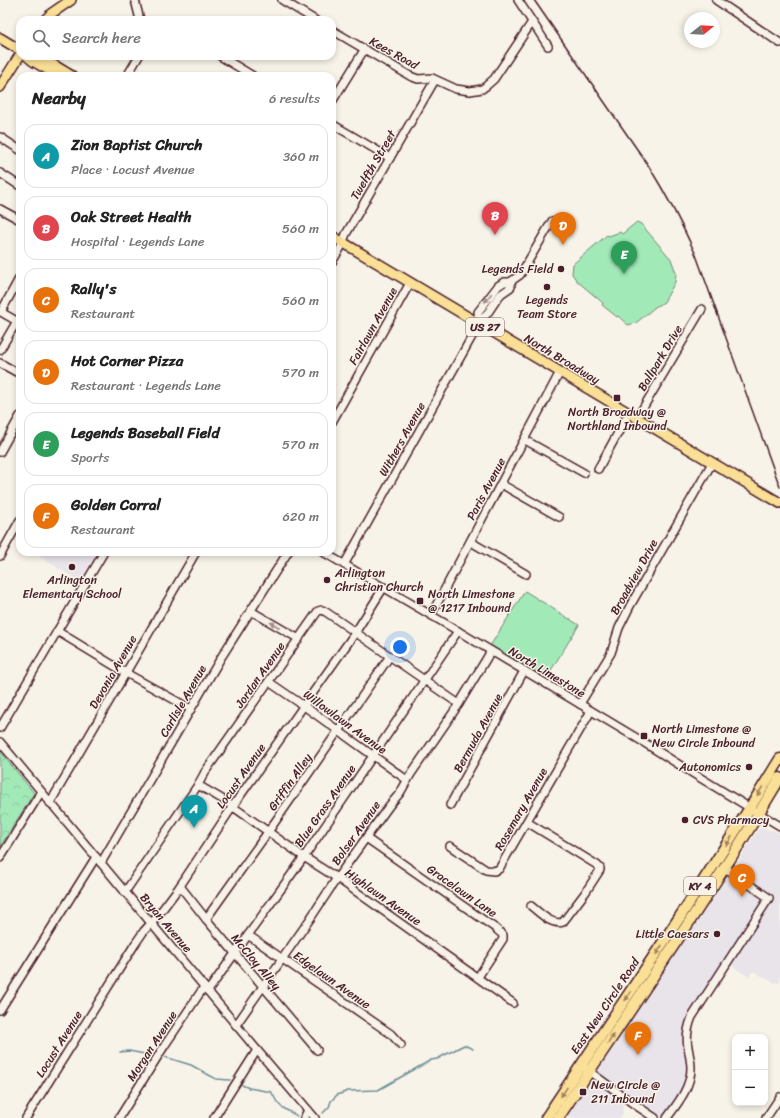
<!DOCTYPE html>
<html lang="en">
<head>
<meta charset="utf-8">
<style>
	:root { --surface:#fff; --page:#f2f2f2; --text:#222; --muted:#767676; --line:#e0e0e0; --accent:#4a1f2b }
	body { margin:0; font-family:Sriracha,sans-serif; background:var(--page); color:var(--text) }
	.controls { position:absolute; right:12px; bottom:12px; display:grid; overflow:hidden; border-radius:8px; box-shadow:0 2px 6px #0003 }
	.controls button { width:36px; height:36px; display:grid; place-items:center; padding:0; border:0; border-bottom:1px solid var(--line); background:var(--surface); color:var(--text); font:20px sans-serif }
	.compass { position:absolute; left:684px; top:12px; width:36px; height:36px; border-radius:50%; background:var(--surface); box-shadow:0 2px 6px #0003; rotate:72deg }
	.you { position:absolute; left:400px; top:647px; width:14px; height:14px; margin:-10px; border:3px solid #fff; border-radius:50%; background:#1a73e8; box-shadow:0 0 0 6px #1a73e833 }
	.badge { display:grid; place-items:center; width:26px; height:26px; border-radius:50%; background:var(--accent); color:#fff; font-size:13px; font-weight:700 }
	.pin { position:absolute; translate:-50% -33px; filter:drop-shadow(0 1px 2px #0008) }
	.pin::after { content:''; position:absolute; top:21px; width:14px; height:12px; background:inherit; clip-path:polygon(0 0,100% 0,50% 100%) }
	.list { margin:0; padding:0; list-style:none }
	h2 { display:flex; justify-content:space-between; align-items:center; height:52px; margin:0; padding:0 16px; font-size:17px }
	h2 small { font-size:13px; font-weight:400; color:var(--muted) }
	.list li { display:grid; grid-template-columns:26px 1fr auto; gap:12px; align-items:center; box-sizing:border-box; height:64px; margin:0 8px 8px; padding:0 8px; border:1px solid var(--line); border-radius:12px }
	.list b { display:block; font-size:15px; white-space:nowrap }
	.list p { margin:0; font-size:13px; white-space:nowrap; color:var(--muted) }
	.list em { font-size:13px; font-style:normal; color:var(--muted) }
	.icon { flex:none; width:22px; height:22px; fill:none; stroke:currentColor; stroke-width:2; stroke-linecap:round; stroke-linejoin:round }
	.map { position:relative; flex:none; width:780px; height:1118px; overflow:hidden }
	.search { position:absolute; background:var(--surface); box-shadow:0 2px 6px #0003; left:16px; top:16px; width:320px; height:44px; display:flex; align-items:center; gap:10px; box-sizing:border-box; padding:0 14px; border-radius:12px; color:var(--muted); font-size:15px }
	.panel { position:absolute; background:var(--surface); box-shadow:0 2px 6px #0003; left:16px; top:72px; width:320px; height:484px; border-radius:12px }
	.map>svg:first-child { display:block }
	.built { fill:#e9e3ea }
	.green { fill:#a1eab8; stroke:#768472 }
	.forest { fill:url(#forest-crowns); stroke:#768472 }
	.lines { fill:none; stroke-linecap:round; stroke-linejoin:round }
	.stream { stroke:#6c8c95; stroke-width:1.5 }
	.minor-casing { stroke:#4a1f2b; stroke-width:10 }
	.major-casing { stroke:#4a1f2b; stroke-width:12 }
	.highway-casing { stroke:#4a1f2b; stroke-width:13 }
	.minor { stroke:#f7f3e8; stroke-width:7 }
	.major { stroke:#fadf96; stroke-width:9 }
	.highway { stroke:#fadf96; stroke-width:10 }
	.rail { stroke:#4a1f2b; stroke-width:1.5 }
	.oneway { fill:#a0898a }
	.oneway2 { fill:#a27f60 }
	.poi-dot { fill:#4a1f2b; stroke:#f7f3e8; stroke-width:1.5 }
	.labels { text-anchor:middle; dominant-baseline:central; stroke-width:3; stroke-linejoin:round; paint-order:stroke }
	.shield { fill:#f7f3e8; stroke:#7e5f64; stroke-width:1 }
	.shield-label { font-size:11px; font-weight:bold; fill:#4a1f2b }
	.street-label { font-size:12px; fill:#4a1f2b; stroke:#f7f3e8 }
	.poi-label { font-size:12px; fill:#4a1f2b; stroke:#f7f3e8; text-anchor:start }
</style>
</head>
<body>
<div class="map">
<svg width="780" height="1118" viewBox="0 0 780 1118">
	<defs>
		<pattern id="forest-crowns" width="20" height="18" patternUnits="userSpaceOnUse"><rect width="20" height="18" fill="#a1eab8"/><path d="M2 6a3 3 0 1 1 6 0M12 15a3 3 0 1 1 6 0" fill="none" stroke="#8cc89e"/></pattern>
	</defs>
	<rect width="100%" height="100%" fill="#f7f3e8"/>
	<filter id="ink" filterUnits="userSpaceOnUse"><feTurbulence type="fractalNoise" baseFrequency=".025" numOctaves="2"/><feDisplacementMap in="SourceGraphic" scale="8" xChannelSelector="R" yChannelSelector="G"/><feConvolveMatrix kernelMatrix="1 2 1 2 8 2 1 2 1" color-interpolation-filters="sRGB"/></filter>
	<g filter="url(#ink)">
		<g class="built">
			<path d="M 32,552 L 97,552 L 80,581 Z"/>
			<path d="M 763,828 L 780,833 L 780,983 L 773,982 L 753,971 L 749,977 L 731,965 L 722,965 L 691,1016 L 688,1067 L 686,1078 L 682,1091 L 666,1114 L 665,1115 L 660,1116 L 596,1074 L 596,1072 L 650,990 L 737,863 L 758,830 Z"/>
			<path d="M 593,1079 L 622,1101 L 623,1113 L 620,1118 L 565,1118 L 590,1080 Z"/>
		</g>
		<g class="green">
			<path d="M 637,222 L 641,224 L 671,259 L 676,273 L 675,282 L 664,302 L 655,307 L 636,323 L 628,325 L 618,316 L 617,317 L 602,305 L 603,303 L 577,281 L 572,274 L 573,264 L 607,235 L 609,236 L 620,232 L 622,234 Z"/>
			<path d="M 525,591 L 579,625 L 545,680 L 490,646 Z"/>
		</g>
		<path class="forest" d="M 0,751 L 34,793 L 0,847 Z"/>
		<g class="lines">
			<g class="stream">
				<path d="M 120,1052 L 129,1051 L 150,1055"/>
				<path d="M 165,1057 L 191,1065 L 216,1079 L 230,1080"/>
				<path d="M 242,1085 L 249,1088 L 271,1092 C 274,1095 275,1100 278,1103 C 282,1109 291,1112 297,1116"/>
				<path d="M 323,1113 L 329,1107 L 331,1101 L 337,1095 L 348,1091 L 378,1090 L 431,1060 L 437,1059 L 464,1045 L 473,1049"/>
			</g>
			<defs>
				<g id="minor">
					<path d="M 135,0 L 140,20"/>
					<path d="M 282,0 L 315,20"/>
					<path d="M 518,0 L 548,46"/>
					<path d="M 716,0 L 780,43"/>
					<path d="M 332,30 L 410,76 L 418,79 L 432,78 L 456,89 L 470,91 L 482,89 L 486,86 L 494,79 L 532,22"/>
					<path d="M 220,56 L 253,76"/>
					<path d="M 127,76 L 139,56"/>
					<path d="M 332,102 L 364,50"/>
					<path d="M 332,124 L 390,158"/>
					<path d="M 0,137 L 20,150"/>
					<path d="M 0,173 L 20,186"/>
					<path d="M 0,209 L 20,220"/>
					<path d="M 332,262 L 340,249 L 346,234 L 435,80"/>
					<path d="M 20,277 L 1,312 L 20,323"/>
					<path d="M 479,324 L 478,312 L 498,286 L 504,282 L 510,282 L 520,275 L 552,221"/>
					<path d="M 0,350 L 17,321"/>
					<path d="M 0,363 L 20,374"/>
					<path d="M 637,418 L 702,309"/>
					<path d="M 332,422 L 410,283"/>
					<path d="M 525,440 L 584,473"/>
					<path d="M 0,452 L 20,416"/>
					<path d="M 598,469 L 629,413"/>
					<path d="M 501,484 L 559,517"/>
					<path d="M 471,542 L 526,574"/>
					<path d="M 323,552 L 458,631 L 640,740 L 694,774 L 780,826"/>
					<path d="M 0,556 L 20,520"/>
					<path d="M 344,565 L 479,324 L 489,311 L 497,299 L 501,294 L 511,287 L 510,282"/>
					<path d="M 251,611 L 299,639"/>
					<path d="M 431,615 L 560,372"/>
					<path d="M 57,631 L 126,673 L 191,709"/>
					<path d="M 269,682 L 304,706 L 407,780"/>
					<path d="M 580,704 L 611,653 L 619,628 L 630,606 L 712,463"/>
					<path d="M 0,728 L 104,552"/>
					<path d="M 0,742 L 257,1050 L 315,1118"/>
					<path d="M 198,785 L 222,799 L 304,857 L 337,878 L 513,1003"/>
					<path d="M 50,803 L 196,552"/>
					<path d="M 450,805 L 524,671"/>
					<path d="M 527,822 L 597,865 L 600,868 L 600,870 L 585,893 L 563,922 C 552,926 540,913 531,906"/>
					<path d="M 366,838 L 495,928 L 503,935 L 503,939 L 478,977"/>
					<path d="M 450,846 L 486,870 L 494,871 L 499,869 L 591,711"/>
					<path d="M 0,858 L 41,792"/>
					<path d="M 101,863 L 222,656 L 288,552"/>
					<path d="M 180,886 L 206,919 L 317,1050"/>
					<path d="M 125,892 L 198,785 L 205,772 L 318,611 L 322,610 L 326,612 L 459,704"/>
					<path d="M 206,919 L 268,832 L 390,656"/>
					<path d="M 248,935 L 391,1034 L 401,1045"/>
					<path d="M 208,991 L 304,857 L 458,631"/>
					<path d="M 0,1010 L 96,857"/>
					<path d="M 236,1025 L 310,919 L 337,878 L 389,806 L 400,793 L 411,774 L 459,704 L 491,651"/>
					<path d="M 586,1069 L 631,1102 L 655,1118"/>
					<path d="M 26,1118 L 135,944 L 144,931 L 156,918 L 180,886 L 233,806 L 355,633 L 384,587"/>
					<path d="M 119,1118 L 165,1045 L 204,987"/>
					<path d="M 214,1118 L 257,1050"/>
					<path d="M 304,1118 L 308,1110"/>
					<path d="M 667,1118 C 678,1103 691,1087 691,1068 C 691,1061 689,1054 688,1047 C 686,1037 688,1027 692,1017 L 769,898 L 724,867"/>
					<path d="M 766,1118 L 780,1097"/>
				</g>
				<g id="major">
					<path d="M 45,20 L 52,13 L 71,0"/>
					<path d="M 0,38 L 20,50"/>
					<path d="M 27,56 L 33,61 L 59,76"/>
					<path d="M 39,56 L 72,76"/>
					<path d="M 0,87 L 20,55"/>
					<path d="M 332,236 L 780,503"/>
				</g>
				<g id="highway">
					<path d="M 546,1118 C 625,999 706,881 780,759"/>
					<path d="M 558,1118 C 633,1005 711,894 780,778"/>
				</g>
			</defs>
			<use href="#minor" class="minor-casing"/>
			<use href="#major" class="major-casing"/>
			<use href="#highway" class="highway-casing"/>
			<use href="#minor" class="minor"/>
			<use href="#major" class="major"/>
			<use href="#highway" class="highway"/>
			<path class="rail" d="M 534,0 L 648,165 C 666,194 682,224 696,255 L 780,487"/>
		</g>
		<defs><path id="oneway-solid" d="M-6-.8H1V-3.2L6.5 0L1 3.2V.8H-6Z"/></defs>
		<g class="oneway">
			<use href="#oneway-solid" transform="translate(488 298) rotate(128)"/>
			<use href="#oneway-solid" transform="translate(275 625) rotate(-150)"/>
		</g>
		<g class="oneway2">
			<use href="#oneway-solid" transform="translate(760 791) rotate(121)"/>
			<use href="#oneway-solid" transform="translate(729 841) rotate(123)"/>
			<use href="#oneway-solid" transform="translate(659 950) rotate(124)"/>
			<use href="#oneway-solid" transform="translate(628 996) rotate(124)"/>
			<use href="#oneway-solid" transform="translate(611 1039) rotate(-56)"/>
			<use href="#oneway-solid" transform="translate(564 1092) rotate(124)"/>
		</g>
	</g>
	<g class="poi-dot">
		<circle cx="561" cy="269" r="4"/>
		<circle cx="547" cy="287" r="4"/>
		<rect x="613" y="394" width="8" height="8" rx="2"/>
		<circle cx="72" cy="567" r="4"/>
		<circle cx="327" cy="580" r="4"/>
		<rect x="416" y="597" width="8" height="8" rx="2"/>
		<rect x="640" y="732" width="8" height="8" rx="2"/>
		<circle cx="749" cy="767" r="4"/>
		<circle cx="685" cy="820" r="4"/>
		<circle cx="717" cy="934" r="4"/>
		<rect x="579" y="1088" width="8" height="8" rx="2"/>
	</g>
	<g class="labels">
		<g class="shield">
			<rect x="466" y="318" width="38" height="18" rx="3"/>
			<rect x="684" y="877" width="32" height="18" rx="3"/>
		</g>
		<g class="shield-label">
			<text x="485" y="327">US 27</text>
			<text x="700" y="886">KY 4</text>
		</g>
		<g class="street-label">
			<text transform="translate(394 53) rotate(29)">Kees Road</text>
			<text transform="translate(373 165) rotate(-60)">Twelfth Street</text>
			<text transform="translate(373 326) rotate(-61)">Fairlawn Avenue</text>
			<text transform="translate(660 358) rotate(-59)">Ballpark Drive</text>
			<text transform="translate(562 359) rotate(31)">North Broadway</text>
			<text transform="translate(402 439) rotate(-61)">Withers Avenue</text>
			<text transform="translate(486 489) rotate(-62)">Paris Avenue</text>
			<text transform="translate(634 577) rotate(-61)">Broadview Drive</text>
			<text transform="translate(113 672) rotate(-60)">Devonia Avenue</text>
			<text transform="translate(547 672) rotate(31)">North Limestone</text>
			<text transform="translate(260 675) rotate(-55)">Jordan Avenue</text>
			<text transform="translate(183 701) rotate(-60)">Carlisle Avenue</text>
			<text transform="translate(345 722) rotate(36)">Willowlawn Avenue</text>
			<text transform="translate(478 733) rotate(-61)">Bermuda Avenue</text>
			<text transform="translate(241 776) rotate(-55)">Locust Avenue</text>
			<text transform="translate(290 782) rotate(-55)">Griffin Alley</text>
			<text transform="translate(325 806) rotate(-55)">Blue Grass Avenue</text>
			<text transform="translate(521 809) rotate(-60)">Rosemary Avenue</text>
			<text transform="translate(356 833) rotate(-55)">Bolser Avenue</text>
			<text transform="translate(462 891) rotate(35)">Gracelawn Lane</text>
			<text transform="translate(383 897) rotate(35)">Highlawn Avenue</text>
			<text transform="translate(166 923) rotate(50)">Bryan Avenue</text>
			<text transform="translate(256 962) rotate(50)">McCloy Alley</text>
			<text transform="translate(332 980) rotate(35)">Edgelawn Avenue</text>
			<text transform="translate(605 1006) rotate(-56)">East New Circle Road</text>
			<text transform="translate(59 1044) rotate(-58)">Locust Avenue</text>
			<text transform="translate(152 1046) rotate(-57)">Morgan Avenue</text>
		</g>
		<g class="poi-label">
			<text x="553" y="269" text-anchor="end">Legends Field</text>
			<text x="547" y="300" text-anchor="middle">Legends<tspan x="547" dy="14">Team Store</tspan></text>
			<text x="617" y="412" text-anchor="middle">North Broadway @<tspan x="617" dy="14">Northland Inbound</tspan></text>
			<text x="335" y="573">Arlington<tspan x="335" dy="14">Christian Church</tspan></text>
			<text x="72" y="580" text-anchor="middle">Arlington<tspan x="72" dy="14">Elementary School</tspan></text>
			<text x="428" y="594">North Limestone<tspan x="428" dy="14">@ 1217 Inbound</tspan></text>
			<text x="652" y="729">North Limestone @<tspan x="652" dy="14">New Circle Inbound</tspan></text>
			<text x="741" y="767" text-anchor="end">Autonomics</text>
			<text x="693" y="820">CVS Pharmacy</text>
			<text x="709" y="934" text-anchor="end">Little Caesars</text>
			<text x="591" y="1085">New Circle @<tspan x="591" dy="14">211 Inbound</tspan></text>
		</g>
	</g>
</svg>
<div class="controls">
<button>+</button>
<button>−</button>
</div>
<svg class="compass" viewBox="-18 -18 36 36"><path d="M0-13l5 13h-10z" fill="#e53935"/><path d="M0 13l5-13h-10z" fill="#767676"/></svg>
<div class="you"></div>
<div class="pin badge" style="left:194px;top:828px;background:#0f9aa8">A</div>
<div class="pin badge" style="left:495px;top:235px;background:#e0444e">B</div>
<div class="pin badge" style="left:742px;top:897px;background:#e8710a">C</div>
<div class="pin badge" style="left:563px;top:245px;background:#e8710a">D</div>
<div class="pin badge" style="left:624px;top:274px;background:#2e9e5b">E</div>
<div class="pin badge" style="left:638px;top:1055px;background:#e8710a">F</div>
<div class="search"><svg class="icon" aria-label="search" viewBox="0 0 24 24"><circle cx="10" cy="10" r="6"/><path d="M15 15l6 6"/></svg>Search here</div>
<section class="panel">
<h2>Nearby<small>6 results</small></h2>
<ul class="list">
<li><span class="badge" style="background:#0f9aa8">A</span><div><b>Zion Baptist Church</b><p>Place · Locust Avenue</p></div><em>360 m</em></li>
<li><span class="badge" style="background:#e0444e">B</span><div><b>Oak Street Health</b><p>Hospital · Legends Lane</p></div><em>560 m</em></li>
<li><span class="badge" style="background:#e8710a">C</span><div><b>Rally's</b><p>Restaurant</p></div><em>560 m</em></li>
<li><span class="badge" style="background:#e8710a">D</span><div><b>Hot Corner Pizza</b><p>Restaurant · Legends Lane</p></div><em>570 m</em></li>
<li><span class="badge" style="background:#2e9e5b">E</span><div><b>Legends Baseball Field</b><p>Sports</p></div><em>570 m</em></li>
<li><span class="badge" style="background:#e8710a">F</span><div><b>Golden Corral</b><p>Restaurant</p></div><em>620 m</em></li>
</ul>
</section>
</div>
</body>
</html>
